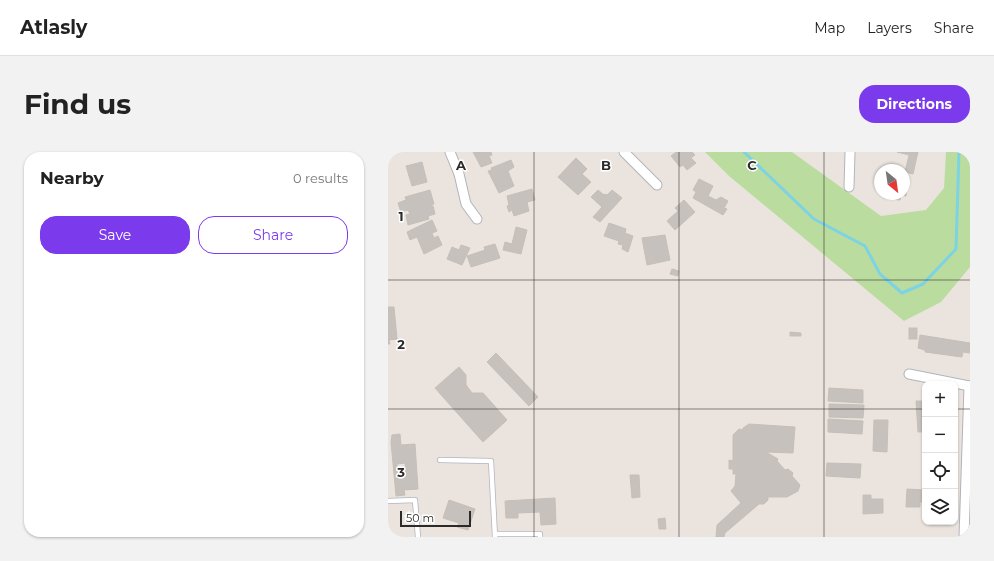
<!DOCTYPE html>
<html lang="en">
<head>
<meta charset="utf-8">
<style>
	:root { --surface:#fff; --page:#f2f2f2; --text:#222; --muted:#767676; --line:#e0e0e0; --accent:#7c3aed }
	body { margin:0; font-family:Montserrat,sans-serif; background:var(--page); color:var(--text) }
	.controls { position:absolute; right:12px; bottom:12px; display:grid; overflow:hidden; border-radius:8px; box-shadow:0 1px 3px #0004 }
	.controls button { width:36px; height:36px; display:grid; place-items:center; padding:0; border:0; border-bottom:1px solid var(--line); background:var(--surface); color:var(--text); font:20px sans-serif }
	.compass { position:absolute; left:486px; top:12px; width:36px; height:36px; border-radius:50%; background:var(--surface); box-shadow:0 1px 3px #0004; rotate:151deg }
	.scale { position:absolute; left:12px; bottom:10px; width:71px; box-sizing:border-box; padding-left:4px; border:2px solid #2a2a2a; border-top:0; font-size:11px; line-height:14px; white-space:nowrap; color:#2a2a2a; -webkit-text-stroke:3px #fff; paint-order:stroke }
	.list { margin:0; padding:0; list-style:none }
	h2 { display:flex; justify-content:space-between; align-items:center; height:52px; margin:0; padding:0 16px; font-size:17px }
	h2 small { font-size:13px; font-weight:400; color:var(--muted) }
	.actions { display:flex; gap:8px; padding:12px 16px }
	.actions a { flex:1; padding:9px 0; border:1px solid var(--accent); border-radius:16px; text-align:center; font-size:14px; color:var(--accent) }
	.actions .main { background:var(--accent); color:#fff }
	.icon { flex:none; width:22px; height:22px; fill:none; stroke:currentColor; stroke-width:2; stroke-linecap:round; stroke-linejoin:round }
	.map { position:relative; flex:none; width:582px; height:385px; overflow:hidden; border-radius:16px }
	header { display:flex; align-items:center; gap:24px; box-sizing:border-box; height:56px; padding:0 20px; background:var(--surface); border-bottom:1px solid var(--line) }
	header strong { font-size:19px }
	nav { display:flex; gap:22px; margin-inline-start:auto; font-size:14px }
	.intro { display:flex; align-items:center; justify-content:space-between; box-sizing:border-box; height:96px; padding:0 24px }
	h1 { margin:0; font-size:28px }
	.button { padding:10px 18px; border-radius:16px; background:var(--accent); color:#fff; font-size:14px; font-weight:700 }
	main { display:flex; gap:24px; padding:0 24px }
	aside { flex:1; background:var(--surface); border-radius:16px; box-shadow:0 1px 3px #0004 }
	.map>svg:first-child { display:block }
	.green { fill:#bbdc9f }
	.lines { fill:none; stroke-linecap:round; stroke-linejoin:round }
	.stream { stroke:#7bd3e3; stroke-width:3 }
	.building { fill:#c6c1bd; stroke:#c6bfb7; fill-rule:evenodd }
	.service-casing { stroke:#b1b4bc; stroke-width:6 }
	.minor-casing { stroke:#b1b4bc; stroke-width:11 }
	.service { stroke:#fff; stroke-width:4.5 }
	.minor { stroke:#fff; stroke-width:9 }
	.grid { fill:none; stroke:#2a2a2a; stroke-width:1; stroke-opacity:0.55 }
	.grid-label { font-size:13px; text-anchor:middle; font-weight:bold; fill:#2a2a2a; stroke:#fff; stroke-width:3; stroke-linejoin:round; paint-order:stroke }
</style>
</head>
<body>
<header>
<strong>Atlasly</strong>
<nav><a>Map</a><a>Layers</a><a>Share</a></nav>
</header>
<div class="intro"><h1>Find us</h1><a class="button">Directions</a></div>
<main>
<aside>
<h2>Nearby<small>0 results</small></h2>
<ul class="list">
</ul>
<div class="actions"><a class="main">Save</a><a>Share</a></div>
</aside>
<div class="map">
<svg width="582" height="385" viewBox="0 0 582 385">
	<rect width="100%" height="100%" fill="#ebe4de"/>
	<path class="green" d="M 317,0 L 404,0 L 493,64 L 538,58 L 556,36 L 558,0 L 582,0 L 582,115 L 553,150 L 516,169 L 341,24 Z"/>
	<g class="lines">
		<path class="stream" d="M 356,0 L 426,67 L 477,94 L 492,122 L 514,141 L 535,132 L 568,97 L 571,0"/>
	</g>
	<g class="building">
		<path d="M 85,0 L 103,0 L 104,3 L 101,4 L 104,11 L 93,15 Z"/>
		<path d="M 288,0 L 304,0 L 307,3 L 303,6 L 308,11 L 299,18 L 295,13 L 292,15 L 283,4 Z"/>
		<path d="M 509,0 L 530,0 L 525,22 L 517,20 L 521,3 Z"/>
		<path d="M 188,6 L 199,17 L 194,22 L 203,30 L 190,43 L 170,25 Z"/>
		<path d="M 123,8 L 126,15 L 120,19 L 126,34 L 111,41 L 100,19 L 104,18 L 103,16 Z"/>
		<path d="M 34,10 L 39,30 L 24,34 L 18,14 Z"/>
		<path d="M 311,27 L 325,34 L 320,44 L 328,48 L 333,45 L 340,49 L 336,56 L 339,57 L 335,63 L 305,46 L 308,40 L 305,38 Z"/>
		<path d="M 516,34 L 519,35 L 518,44 L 513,43 L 512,48 L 496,46 L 497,42 L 516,42 Z"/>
		<path d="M 144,37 L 147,48 L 139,50 L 141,59 L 126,64 L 124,58 L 121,60 L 119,54 L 121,53 L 119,44 Z"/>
		<path d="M 42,38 L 46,52 L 42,54 L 42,55 L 45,54 L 47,62 L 40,64 L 41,67 L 20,73 L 18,63 L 22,62 L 20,58 L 13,60 L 10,51 L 18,48 L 17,45 Z"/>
		<path d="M 210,38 L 216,43 L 217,42 L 219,43 L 224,38 L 234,46 L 212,70 L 205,65 L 214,55 L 203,45 Z"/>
		<path d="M 296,48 L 307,60 L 287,78 L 279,69 L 290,59 L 287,56 Z"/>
		<path d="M 44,68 L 49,79 L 44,81 L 46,86 L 50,84 L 54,93 L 36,102 L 29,85 L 22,88 L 19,80 Z"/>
		<path d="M 221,71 L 238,77 L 237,81 L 245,84 L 240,100 L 234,97 L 235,93 L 230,92 L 231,89 L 216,84 Z"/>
		<path d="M 128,75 L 139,78 L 133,102 L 115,98 L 117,90 L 124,92 Z"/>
		<path d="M 277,83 L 282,108 L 259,113 L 254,86 Z"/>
		<path d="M 107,92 L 112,106 L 83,115 L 79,104 L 97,98 L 96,95 Z"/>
		<path d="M 73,93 L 82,96 L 74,113 L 59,107 L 64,95 L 71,98 Z"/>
		<path d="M 284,117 L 291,119 L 290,124 L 282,122 Z"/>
		<path d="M 0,155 L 6,155 L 9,187 L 1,188 L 2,192 L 0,192 Z"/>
		<rect x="521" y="176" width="8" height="11"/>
		<path d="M 402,180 L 413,181 L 413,184 L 402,184 Z"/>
		<path d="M 532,183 L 582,191 L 582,201 L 575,200 L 574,205 L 537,200 L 537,198 L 530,196 Z"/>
		<path d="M 108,201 L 150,245 L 141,254 L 99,210 Z"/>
		<path d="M 71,215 L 78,223 L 78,233 L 84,241 L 95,241 L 119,268 L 95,290 L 47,236 Z"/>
		<path d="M 441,236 L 475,238 L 475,251 L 440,249 Z"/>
		<path d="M 528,249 L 537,249 L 537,280 L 530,280 Z"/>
		<path d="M 441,252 L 476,253 L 475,266 L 441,265 Z"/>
		<path d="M 440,267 L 475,269 L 474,282 L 440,280 Z"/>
		<path d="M 486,268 L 500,268 L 499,300 L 485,299 Z"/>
		<path d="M 361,272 L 407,275 L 405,301 L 378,300 L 390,307 L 389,309 L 397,318 L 400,317 L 405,321 L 404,324 L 412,333 L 410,339 L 399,345 L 380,345 L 380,348 L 376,352 L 371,352 L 337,381 L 336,385 L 328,385 L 329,373 L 353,351 L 343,339 L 347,334 L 348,322 L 345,322 L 345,317 L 341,317 L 341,308 L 345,309 L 345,283 L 351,277 L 355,278 L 355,276 Z"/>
		<path d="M 12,282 L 13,293 L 27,292 L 30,337 L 16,338 L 17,343 L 8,344 L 3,290 L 4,283 ZM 17,311 L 18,319 L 9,320 L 9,312 Z"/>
		<rect x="535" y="289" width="2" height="38"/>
		<path d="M 439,311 L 473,312 L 472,326 L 438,324 Z"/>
		<path d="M 242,323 L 251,323 L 252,345 L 244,346 Z"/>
		<path d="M 519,337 L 537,338 L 537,350 L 532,350 L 532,355 L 518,355 Z"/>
		<path d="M 475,343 L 483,343 L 483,347 L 495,347 L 495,361 L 475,362 Z"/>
		<path d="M 167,346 L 168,372 L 153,373 L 152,360 L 130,361 L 130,366 L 118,366 L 117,349 Z"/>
		<path d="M 61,348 L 87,357 L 80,378 L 69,375 L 71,371 L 55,366 Z"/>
		<path d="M 277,366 L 278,377 L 271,377 L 270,367 Z"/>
	</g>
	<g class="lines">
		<defs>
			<g id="service">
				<path d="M 52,308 L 103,309 L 107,385"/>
				<path d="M 0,349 L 27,348 L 30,385"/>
				<path d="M 107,382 L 152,382 L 152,385"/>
			</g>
			<g id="minor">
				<path d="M 62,0 L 71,22 L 78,52 L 89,67"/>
				<path d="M 236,0 L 269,33"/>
				<path d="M 461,35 L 462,0"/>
				<path d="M 521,222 L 582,234"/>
				<path d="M 576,385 L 581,234"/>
			</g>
		</defs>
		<use href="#service" class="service-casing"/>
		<use href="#minor" class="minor-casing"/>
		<use href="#service" class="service"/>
		<use href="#minor" class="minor"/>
	</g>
	<path class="grid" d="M 146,0 L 146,385M 291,0 L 291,385M 436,0 L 436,385M 0,128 L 582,128M 0,257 L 537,257M 567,257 L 582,257"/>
	<g class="grid-label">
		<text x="73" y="18">A</text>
		<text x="218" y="18">B</text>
		<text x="364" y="18">C</text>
		<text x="13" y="69">1</text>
		<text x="13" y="197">2</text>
		<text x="13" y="325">3</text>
	</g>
</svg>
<div class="controls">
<button>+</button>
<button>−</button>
<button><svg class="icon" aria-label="locate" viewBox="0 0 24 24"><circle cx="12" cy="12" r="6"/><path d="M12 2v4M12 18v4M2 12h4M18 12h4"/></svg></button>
<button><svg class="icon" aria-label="layers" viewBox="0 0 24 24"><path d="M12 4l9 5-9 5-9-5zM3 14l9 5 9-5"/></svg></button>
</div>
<svg class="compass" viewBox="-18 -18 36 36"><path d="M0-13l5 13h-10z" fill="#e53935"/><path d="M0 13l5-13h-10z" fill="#767676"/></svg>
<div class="scale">50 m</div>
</div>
</main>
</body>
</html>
